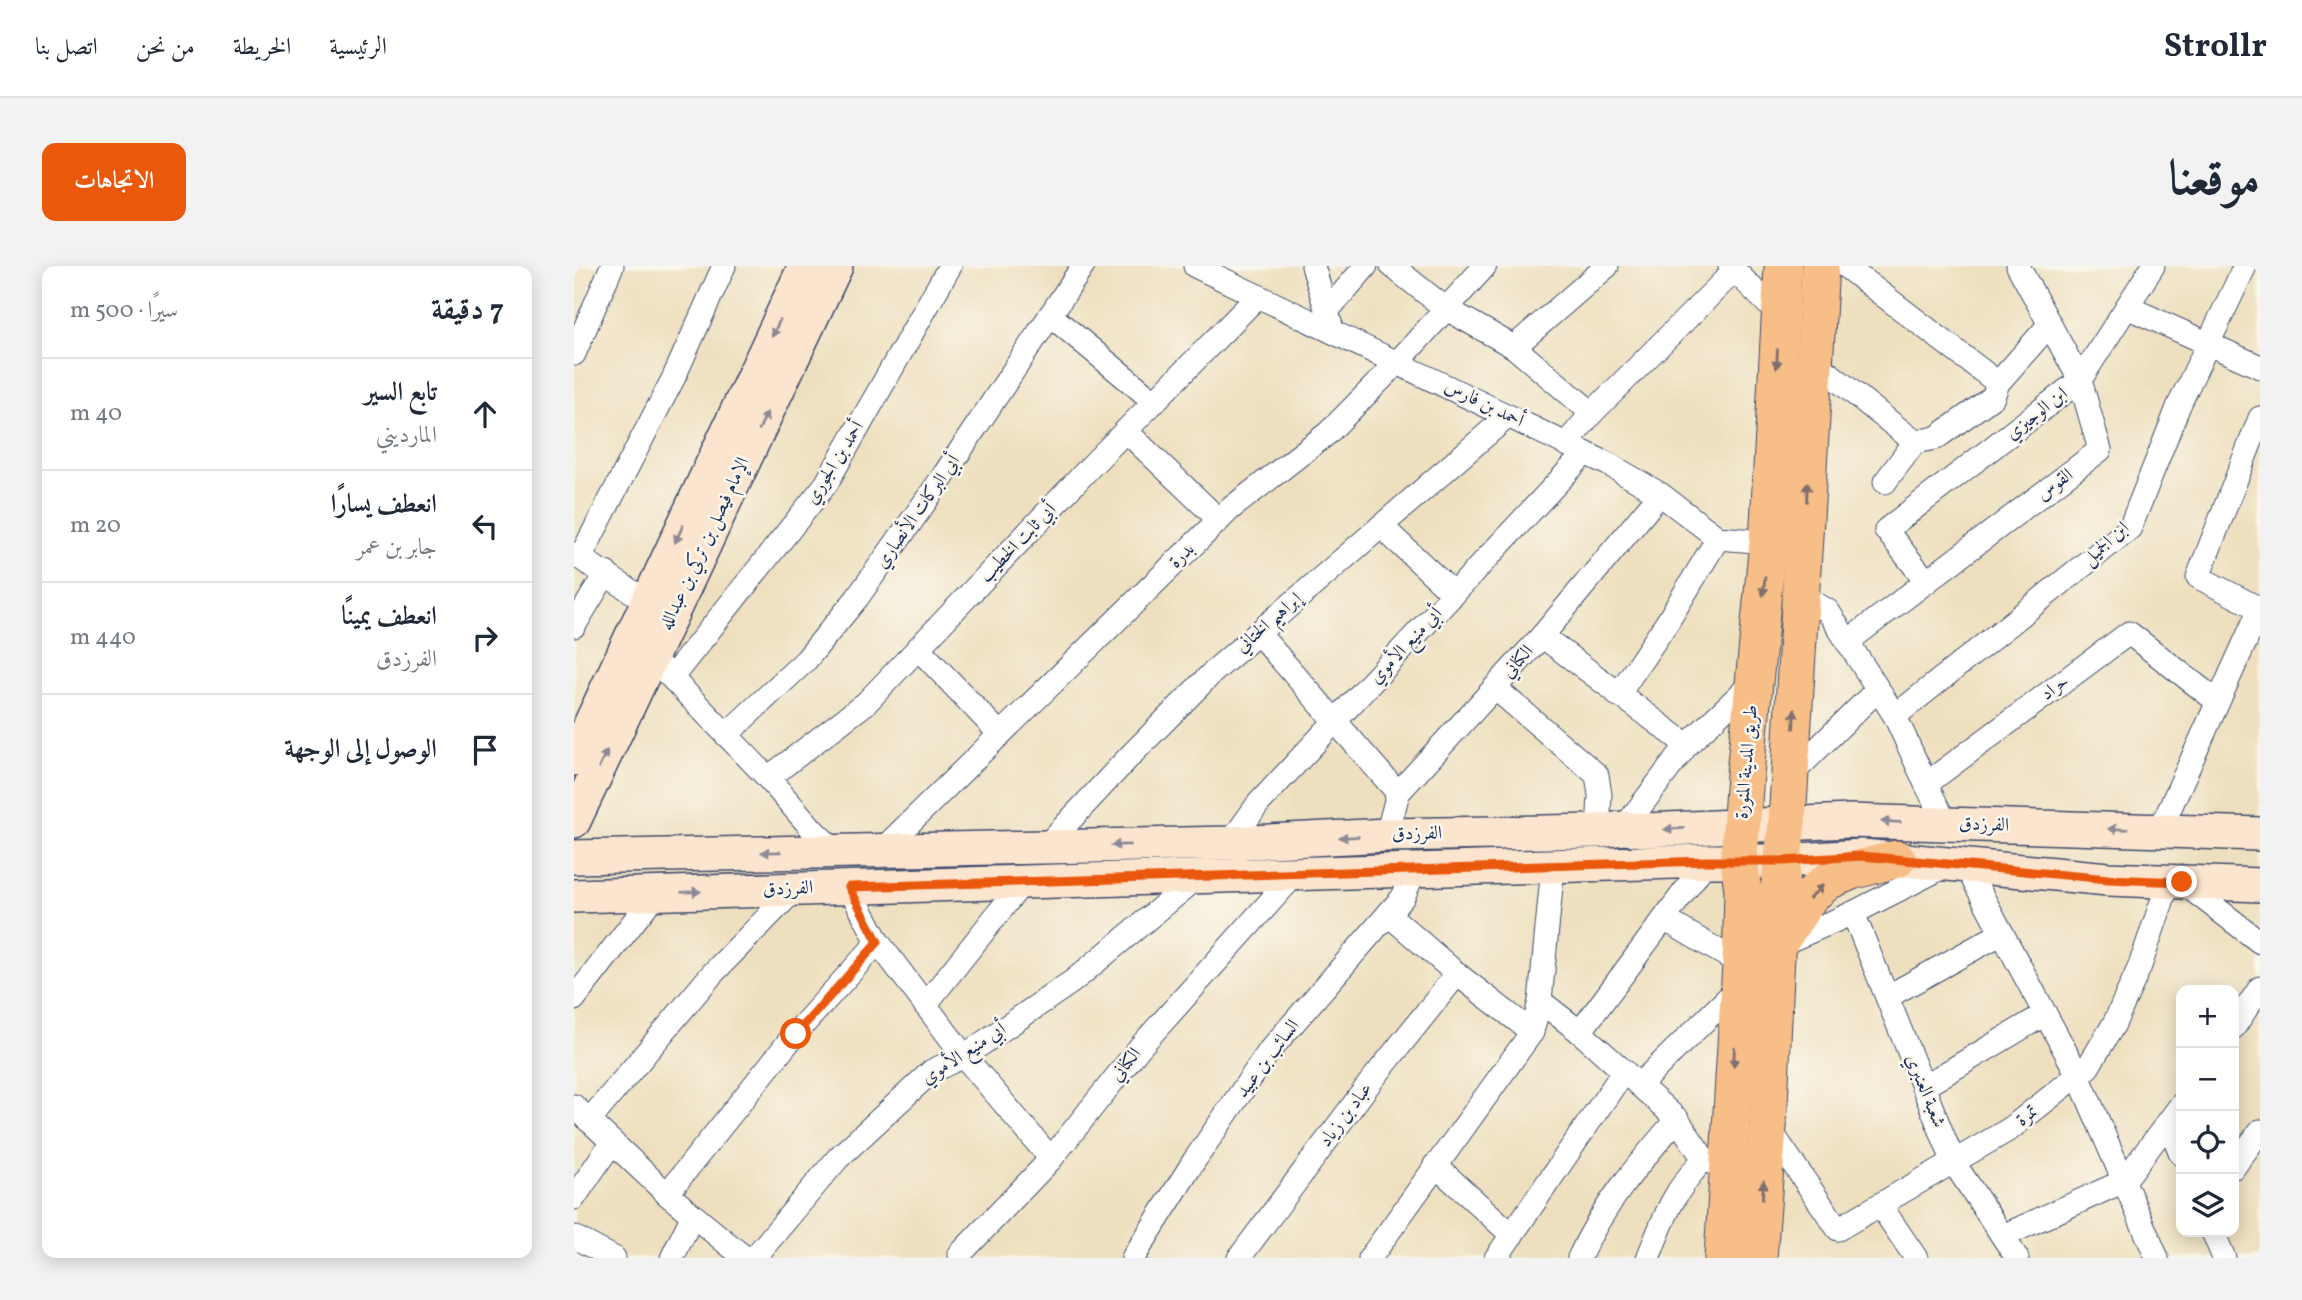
<!DOCTYPE html>
<html lang="ar">
<head>
<meta charset="utf-8">
<style>
	:root { --surface:#fff; --page:#f2f2f3; --text:#1f2937; --muted:#747a83; --line:#e0e1e3; --accent:#ea580c }
	body { margin:0; font-family:Vollkorn,Amiri,serif; background:var(--page); color:var(--text); direction:rtl }
	.controls { position:absolute; right:21px; bottom:21px; display:grid; overflow:hidden; border-radius:14px; box-shadow:0 4px 18px #0003 }
	.controls button { width:63px; height:63px; display:grid; place-items:center; padding:0; border:0; border-bottom:2px solid var(--line); background:var(--surface); color:var(--text); font:35px sans-serif }
	.stop { position:absolute; width:21px; height:21px; margin:-16px; border:5px solid #ea580c; border-radius:50%; background:#fff }
	.stop.end { background:#ea580c; border-color:#fff; box-shadow:0 2px 7px #0008 }
	.list { margin:0; padding:0; list-style:none }
	h2 { display:flex; justify-content:space-between; align-items:center; height:91px; margin:0; padding:0 28px; font-size:30px }
	h2 small { font-size:23px; font-weight:400; color:var(--muted) }
	.list li { display:grid; grid-template-columns:46px 1fr auto; gap:21px; align-items:center; box-sizing:border-box; height:112px; padding:0 28px; border-top:2px solid var(--line) }
	.list b { display:block; font-size:26px; white-space:nowrap }
	.list p { margin:0; font-size:23px; white-space:nowrap; color:var(--muted) }
	.list em { font-size:23px; font-style:normal; color:var(--muted) }
	.icon { flex:none; width:38px; height:38px; fill:none; stroke:currentColor; stroke-width:2; stroke-linecap:round; stroke-linejoin:round }
	.map { position:relative; flex:none; width:1686px; height:992px; overflow:hidden; direction:ltr; border-radius:14px }
	header { display:flex; align-items:center; gap:42px; box-sizing:border-box; height:98px; padding:0 35px; background:var(--surface); border-bottom:2px solid var(--line) }
	header strong { font-size:33px }
	nav { display:flex; gap:38px; margin-inline-start:auto; font-size:24px }
	.intro { display:flex; align-items:center; justify-content:space-between; box-sizing:border-box; height:168px; padding:0 42px }
	h1 { margin:0; font-size:49px }
	.button { padding:18px 32px; border-radius:14px; background:var(--accent); color:#fff; font-size:24px; font-weight:700 }
	main { display:flex; gap:42px; padding:0 42px }
	aside { flex:1; background:var(--surface); border-radius:14px; box-shadow:0 4px 18px #0003 }
	.map>svg:first-child { display:block }
	.lines { fill:none; stroke-linecap:round; stroke-linejoin:round }
	.minor-casing { stroke:#3b4a6d; stroke-width:25 }
	.secondary-casing { stroke:#3b4a6d; stroke-width:36 }
	.primary-casing { stroke:#3b4a6d; stroke-width:39 }
	.minor { stroke:#fff; stroke-width:23 }
	.secondary { stroke:#fce5cf; stroke-width:33 }
	.primary { stroke:#f7be87; stroke-width:37 }
	.oneway { fill:#8c8a96 }
	.oneway2 { fill:#7e6f70 }
	.route { stroke:#ea580c; stroke-width:9 }
	.labels { text-anchor:middle; dominant-baseline:central; stroke-width:5; stroke-linejoin:round; paint-order:stroke }
	.street-label { font-size:19px; fill:#1b2f5e; stroke:#fbf7ec }
</style>
</head>
<body>
<header>
<strong>Strollr</strong>
<nav><a>الرئيسية</a><a>الخريطة</a><a>من نحن</a><a>اتصل بنا</a></nav>
</header>
<div class="intro"><h1>موقعنا</h1><a class="button">الاتجاهات</a></div>
<main>
<div class="map">
<svg width="1686" height="992" viewBox="0 0 1686 992">
	<rect width="100%" height="100%" fill="#fbf7ec"/>
	<filter id="ink" filterUnits="userSpaceOnUse"><feTurbulence type="fractalNoise" baseFrequency=".0143" numOctaves="2"/><feDisplacementMap in="SourceGraphic" scale="14" xChannelSelector="R" yChannelSelector="G"/><feConvolveMatrix kernelMatrix="1 2 1 2 8 2 1 2 1" color-interpolation-filters="sRGB"/></filter>
	<filter id="wash" filterUnits="userSpaceOnUse"><feTurbulence type="fractalNoise" baseFrequency=".00686" numOctaves="4" result="noise"/><feDisplacementMap in="SourceGraphic" scale="28" xChannelSelector="R" yChannelSelector="G"/><feGaussianBlur stdDeviation="1.57" result="paint"/><feColorMatrix in="noise" values="0 0 0 0 0 0 0 0 0 0 0 0 0 0 0 0 0 1.4 0 .05"/><feComposite in="paint" operator="in"/></filter>
	<g filter="url(#wash)">
		<rect width="100%" height="100%" fill="#eee0bf"/>
	</g>
	<g filter="url(#ink)">
		<g class="lines">
			<defs>
				<g id="minor">
					<path d="M 621,0 L 1034,198 L 1086,228 L 1144,272 L 1194,276"/>
					<path d="M 739,0 L 759,66"/>
					<path d="M 818,0 L 871,42 L 940,81 L 1018,147"/>
					<path d="M 1156,0 L 1206,50"/>
					<path d="M 1271,0 L 1424,117"/>
					<path d="M 1553,41 L 1686,101"/>
					<path d="M 753,45 L 792,0"/>
					<path d="M 476,49 L 581,136"/>
					<path d="M 940,81 L 1033,0"/>
					<path d="M 0,88 L 38,0"/>
					<path d="M 1241,96 L 1341,176 L 1311,216"/>
					<path d="M 552,165 L 645,254"/>
					<path d="M 1341,176 L 1362,172 L 1419,131 L 1424,117 L 1476,58"/>
					<path d="M 992,178 L 1018,147 L 1160,5"/>
					<path d="M 807,260 L 880,328"/>
					<path d="M 0,288 L 74,336"/>
					<path d="M 6,292 L 100,111 L 150,0"/>
					<path d="M 1353,316 L 1312,264 L 1506,114 L 1579,0"/>
					<path d="M 1227,329 L 1254,345 L 1321,450 L 1352,518"/>
					<path d="M 1686,343 L 1624,311 L 1686,152"/>
					<path d="M 0,360 L 32,307"/>
					<path d="M 684,367 L 824,527"/>
					<path d="M 968,370 L 1113,479"/>
					<path d="M 1273,376 L 1526,184 L 1506,114 L 1444,0"/>
					<path d="M 344,382 L 426,468"/>
					<path d="M 87,401 L 194,512 L 239,564 L 261,585"/>
					<path d="M 98,411 L 252,218 L 376,0"/>
					<path d="M 921,422 L 1023,509 L 1026,529 L 1024,565"/>
					<path d="M 1044,429 L 1094,355 L 1144,272"/>
					<path d="M 1321,450 L 1556,262 L 1605,139 L 1671,0"/>
					<path d="M 152,469 L 232,394 L 283,332 L 366,215 L 509,0"/>
					<path d="M 1216,510 L 1304,423"/>
					<path d="M 194,512 L 292,437 L 520,197 L 684,30"/>
					<path d="M 1372,558 L 1352,518 L 1555,367 L 1644,436"/>
					<path d="M 1050,562 L 1113,479 L 1181,414"/>
					<path d="M 1586,564 L 1686,343"/>
					<path d="M 813,569 L 824,527 L 968,370 L 1086,228"/>
					<path d="M 656,577 L 684,538 L 1011,187"/>
					<path d="M 472,580 L 554,492 L 639,406 L 934,150"/>
					<path d="M 308,584 L 656,243 L 754,167 L 823,97 L 911,0"/>
					<path d="M 1392,600 L 1504,809 L 1583,992"/>
					<path d="M 1608,616 L 1686,676"/>
					<path d="M 275,621 L 304,676 L 390,790 L 477,893"/>
					<path d="M 1279,647 L 1380,897 L 1443,992"/>
					<path d="M 814,648 L 883,708 L 958,766"/>
					<path d="M 1090,653 L 1167,698"/>
					<path d="M 1205,679 L 1279,647 L 1373,599"/>
					<path d="M 1313,731 L 1428,667"/>
					<path d="M 0,733 L 82,627"/>
					<path d="M 966,735 L 1006,766 L 1103,853 L 1130,893 L 1140,897 L 1154,895"/>
					<path d="M 351,739 L 449,616"/>
					<path d="M 1660,761 L 1686,722"/>
					<path d="M 1006,766 L 1133,595"/>
					<path d="M 1065,819 L 1164,722"/>
					<path d="M 1349,821 L 1471,748"/>
					<path d="M 0,840 L 93,928 L 171,992"/>
					<path d="M 15,855 L 138,708 L 221,623"/>
					<path d="M 1595,858 L 1607,888"/>
					<path d="M 1194,861 L 1264,963 L 1436,863 L 1514,801 L 1540,758 L 1566,700 L 1595,615"/>
					<path d="M 861,899 L 938,969"/>
					<path d="M 1660,901 L 1686,865"/>
					<path d="M 93,928 L 221,768 L 304,676"/>
					<path d="M 0,932 L 38,876"/>
					<path d="M 1306,939 L 1342,992"/>
					<path d="M 1639,966 L 1650,992"/>
					<path d="M 1429,970 L 1550,915 L 1607,839"/>
					<path d="M 0,971 L 40,992"/>
					<path d="M 98,992 L 119,949"/>
					<path d="M 180,992 L 264,892 L 358,805 L 390,790 L 499,715 L 625,610"/>
					<path d="M 386,992 L 386,988 L 477,893 L 566,781 L 722,607"/>
					<path d="M 559,992 L 620,895 L 696,784 L 814,648 L 829,631 L 841,604"/>
					<path d="M 665,992 L 795,818 L 883,708"/>
					<path d="M 796,992 L 958,766 L 966,735 L 979,600"/>
					<path d="M 922,992 L 1050,805"/>
					<path d="M 1005,992 C 1028,940 1066,896 1103,853"/>
					<path d="M 1074,992 C 1091,950 1098,927 1130,893"/>
				</g>
				<g id="secondary">
					<path d="M 0,493 L 231,0"/>
					<path d="M 0,555 L 262,0"/>
					<path d="M 0,591 L 656,577 L 813,569 L 1024,565 L 1050,562 L 1070,564 L 1276,555 L 1686,568"/>
					<path d="M 0,630 L 1133,595 L 1209,595 L 1288,590 L 1534,613 L 1686,619"/>
				</g>
				<g id="primary">
					<path d="M 1202,681 L 1236,630 L 1254,615 L 1277,605 L 1323,593"/>
					<path d="M 1149,992 L 1167,698 L 1169,625 L 1165,594 L 1171,508 L 1194,276 L 1209,0"/>
					<path d="M 1184,992 L 1194,861 L 1205,624 L 1213,557 L 1246,0"/>
				</g>
			</defs>
			<use href="#minor" class="minor-casing"/>
			<use href="#secondary" class="secondary-casing"/>
			<use href="#primary" class="primary-casing"/>
			<use href="#minor" class="minor"/>
			<use href="#secondary" class="secondary"/>
			<use href="#primary" class="primary"/>
		</g>
		<defs><path id="oneway-solid" d="M-6-.8H1V-3.2L6.5 0L1 3.2V.8H-6Z" transform="scale(1.75)"/></defs>
		<g class="oneway">
			<use href="#oneway-solid" transform="translate(202 62) rotate(115)"/>
			<use href="#oneway-solid" transform="translate(189 155) rotate(-65)"/>
			<use href="#oneway-solid" transform="translate(105 268) rotate(115)"/>
			<use href="#oneway-solid" transform="translate(29 493) rotate(-65)"/>
			<use href="#oneway-solid" transform="translate(1317 556) rotate(-178)"/>
			<use href="#oneway-solid" transform="translate(1100 563) rotate(177)"/>
			<use href="#oneway-solid" transform="translate(1544 563) rotate(-178)"/>
			<use href="#oneway-solid" transform="translate(775 571) rotate(177)"/>
			<use href="#oneway-solid" transform="translate(547 579) rotate(179)"/>
			<use href="#oneway-solid" transform="translate(197 586) rotate(179)"/>
			<use href="#oneway-solid" transform="translate(117 626) rotate(-2)"/>
		</g>
		<g class="oneway2">
			<use href="#oneway-solid" transform="translate(1203 93) rotate(93)"/>
			<use href="#oneway-solid" transform="translate(1233 226) rotate(-87)"/>
			<use href="#oneway-solid" transform="translate(1190 320) rotate(96)"/>
			<use href="#oneway-solid" transform="translate(1220 453) rotate(-87)"/>
			<use href="#oneway-solid" transform="translate(1242 626) rotate(-44)"/>
			<use href="#oneway-solid" transform="translate(1160 791) rotate(93)"/>
			<use href="#oneway-solid" transform="translate(1189 924) rotate(-86)"/>
		</g>
	</g>
	<g class="lines" filter="url(#ink)">
		<path class="route" d="M 222,768 L 304,676 L 275,621 L 1133,595 L 1209,595 L 1288,590 L 1534,613 L 1608,616"/>
	</g>
	<g class="labels">
		<g class="street-label">
			<text transform="translate(910 138) rotate(26)">أحمد بن فارس</text>
			<text transform="translate(1463 148) rotate(-38)">ابن الوجيزي</text>
			<text transform="translate(261 197) rotate(-58)">أحمد بن الجوري</text>
			<text transform="translate(1481 219) rotate(-37)">القوس</text>
			<text transform="translate(344 246) rotate(-55)">أبي البركات الأنصاري</text>
			<text transform="translate(444 277) rotate(-46)">أبي ثابت الخطيب</text>
			<text transform="translate(131 278) rotate(-65)">الإمام فيصل بن تركي بن عبدالله</text>
			<text transform="translate(1532 278) rotate(-42)">ابن الجميل</text>
			<text transform="translate(608 290) rotate(-45)">بدرة</text>
			<text transform="translate(695 357) rotate(-41)">إبراهيم الختاني</text>
			<text transform="translate(832 380) rotate(-47)">أبي منيع الأموي</text>
			<text transform="translate(944 396) rotate(-48)">الكناني</text>
			<text transform="translate(1481 422) rotate(-37)">حراد</text>
			<text transform="translate(1173 496) rotate(-85)">طريق المدينة المنورة</text>
			<text transform="translate(1410 559) rotate(2)">الفرزدق</text>
			<text transform="translate(843 568) rotate(-1)">الفرزدق</text>
			<text transform="translate(214 623) rotate(-2)">الفرزدق</text>
			<text transform="translate(390 788) rotate(-33)">أبي منيع الأموي</text>
			<text transform="translate(694 793) rotate(-53)">السائب بن عبيد</text>
			<text transform="translate(552 799) rotate(-51)">الكناني</text>
			<text transform="translate(1351 825) rotate(68)">شعبة العنبري</text>
			<text transform="translate(772 849) rotate(-53)">عباد بن زياد</text>
			<text transform="translate(1453 850) rotate(-39)">تمرة</text>
		</g>
	</g>
</svg>
<div class="controls">
<button>+</button>
<button>−</button>
<button><svg class="icon" aria-label="locate" viewBox="0 0 24 24"><circle cx="12" cy="12" r="6"/><path d="M12 2v4M12 18v4M2 12h4M18 12h4"/></svg></button>
<button><svg class="icon" aria-label="layers" viewBox="0 0 24 24"><path d="M12 4l9 5-9 5-9-5zM3 14l9 5 9-5"/></svg></button>
</div>
<div class="stop" style="left:222px;top:768px"></div>
<div class="stop end" style="left:1608px;top:616px"></div>
</div>
<aside>
<h2>7 دقيقة<small>سيرًا · 500 m</small></h2>
<ul class="list">
<li><svg class="icon" aria-label="ahead" viewBox="0 0 24 24"><path d="M12 20V5M6 11l6-6 6 6"/></svg><div><b>تابع السير</b><p>المارديني</p></div><em>40 m</em></li>
<li><svg class="icon" aria-label="left" viewBox="0 0 24 24"><path d="M17 20v-9H6M10 6l-5 5 5 5"/></svg><div><b>انعطف يسارًا</b><p>جابر بن عمر</p></div><em>20 m</em></li>
<li><svg class="icon" aria-label="right" viewBox="0 0 24 24"><path d="M7 20v-9h11M14 6l5 5-5 5"/></svg><div><b>انعطف يمينًا</b><p>الفرزدق</p></div><em>440 m</em></li>
<li><svg class="icon" aria-label="arrive" viewBox="0 0 24 24"><path d="M6 21V4h12l-3 4 3 4H6"/></svg><div><b>الوصول إلى الوجهة</b></div></li>
</ul>
</aside>
</main>
</body>
</html>
